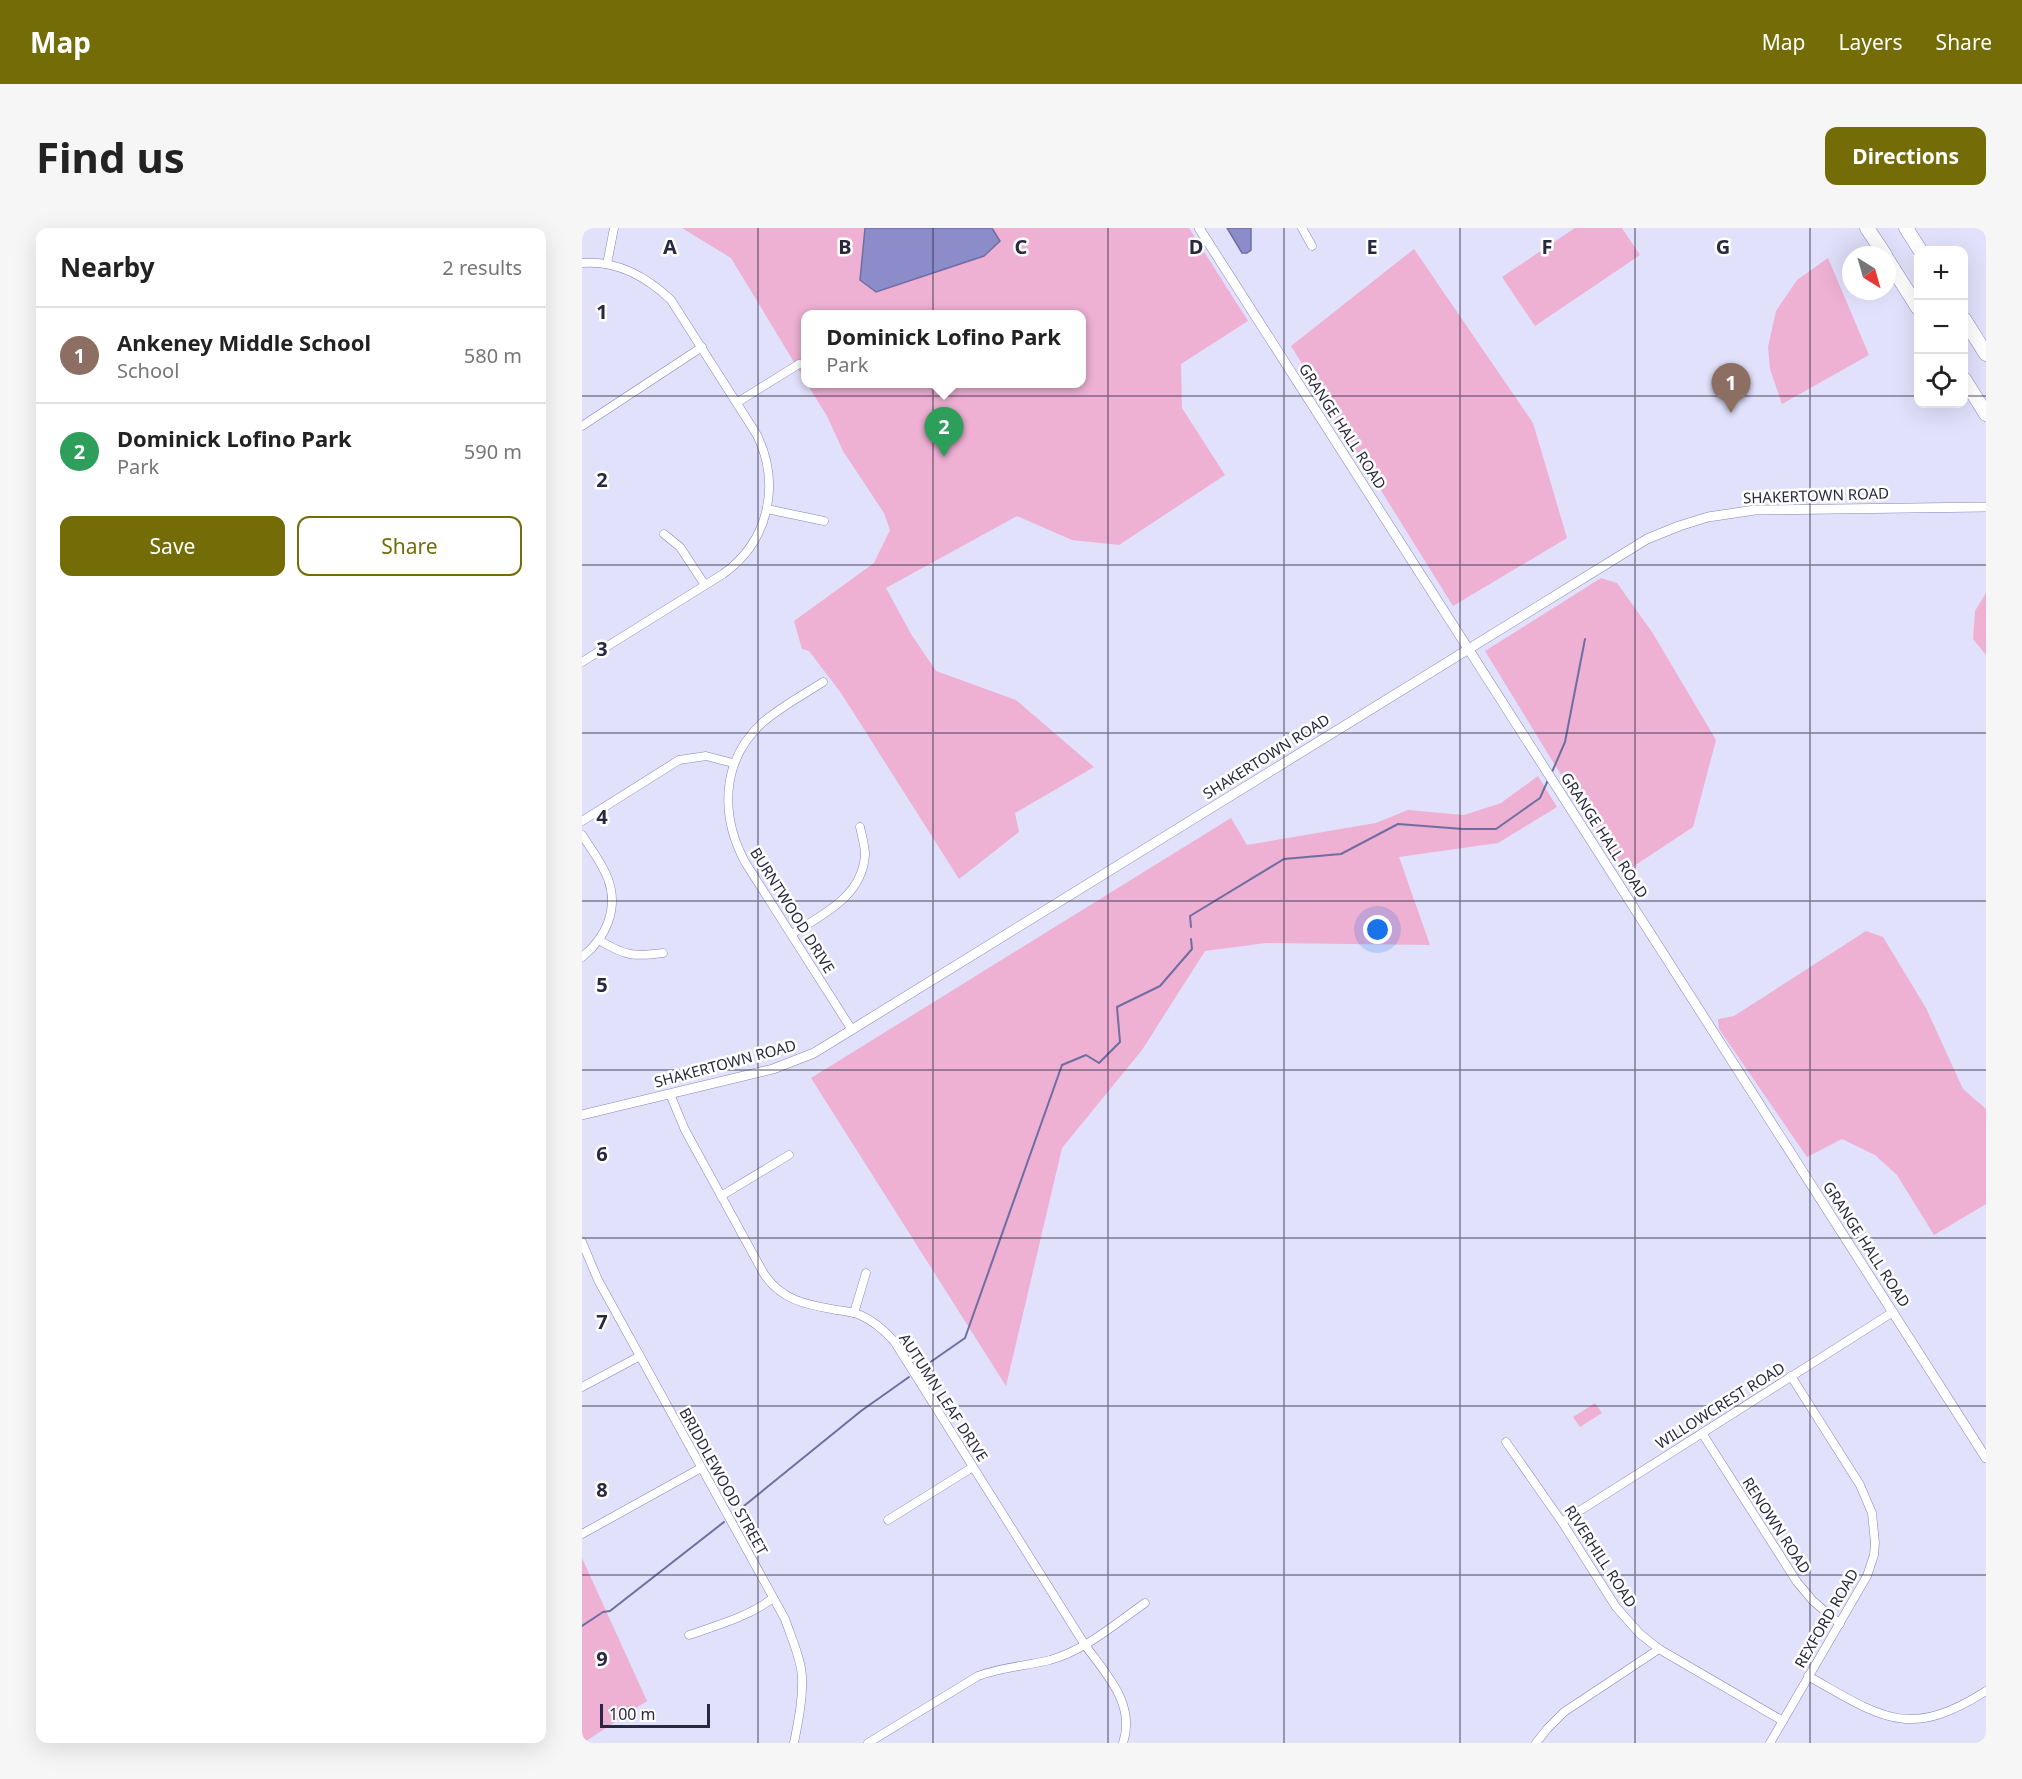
<!DOCTYPE html>
<html lang="en">
<head>
<meta charset="utf-8">
<style>
	:root { --surface:#fff; --page:#f6f6f6; --text:#222; --muted:#767676; --line:#e0e0e0; --accent:#736c07 }
	body { margin:0; font-family:"Noto Sans",sans-serif; background:var(--page); color:var(--text) }
	.controls { position:absolute; right:18px; top:18px; display:grid; overflow:hidden; border-radius:12px; box-shadow:0 6px 24px #0002 }
	.controls button { width:54px; height:54px; display:grid; place-items:center; padding:0; border:0; border-bottom:2px solid var(--line); background:var(--surface); color:var(--text); font:30px sans-serif }
	.compass { position:absolute; left:1260px; top:18px; width:54px; height:54px; border-radius:50%; background:var(--surface); box-shadow:0 6px 24px #0002; rotate:143deg }
	.scale { position:absolute; left:18px; bottom:15px; width:110px; box-sizing:border-box; padding-left:6px; border:3px solid #292841; border-top:0; font-size:16px; line-height:21px; white-space:nowrap; color:#292841; -webkit-text-stroke:4px #fff; paint-order:stroke }
	.you { position:absolute; left:796px; top:702px; width:21px; height:21px; margin:-15px; border:4px solid #fff; border-radius:50%; background:#1a73e8; box-shadow:0 0 0 9px #1a73e833 }
	.badge { display:grid; place-items:center; width:39px; height:39px; border-radius:50%; background:var(--accent); color:#fff; font-size:20px; font-weight:700 }
	.pin { position:absolute; translate:-50% -50px; filter:drop-shadow(0 2px 3px #0008) }
	.pin::after { content:''; position:absolute; top:32px; width:21px; height:18px; background:inherit; clip-path:polygon(0 0,100% 0,50% 100%) }
	.popup { position:absolute; left:219px; top:82px; width:285px; height:78px; box-sizing:border-box; display:grid; place-content:center; border-radius:12px; background:var(--surface); filter:drop-shadow(0 2px 4px #0005); font-size:20px; white-space:nowrap; color:var(--muted) }
	.popup b { font-size:22px; color:var(--text) }
	.popup::after { content:''; position:absolute; left:50%; top:100%; margin-left:-12px; border:12px solid transparent; border-top-color:var(--surface) }
	.list { margin:0; padding:0; list-style:none }
	h2 { display:flex; justify-content:space-between; align-items:center; height:78px; margin:0; padding:0 24px; font-size:26px }
	h2 small { font-size:20px; font-weight:400; color:var(--muted) }
	.list li { display:grid; grid-template-columns:39px 1fr auto; gap:18px; align-items:center; box-sizing:border-box; height:96px; padding:0 24px; border-top:2px solid var(--line) }
	.list b { display:block; font-size:22px; white-space:nowrap }
	.list p { margin:0; font-size:20px; white-space:nowrap; color:var(--muted) }
	.list em { font-size:20px; font-style:normal; color:var(--muted) }
	.actions { display:flex; gap:12px; padding:18px 24px }
	.actions a { flex:1; padding:14px 0; border:2px solid var(--accent); border-radius:12px; text-align:center; font-size:21px; color:var(--accent) }
	.actions .main { background:var(--accent); color:#fff }
	.icon { flex:none; width:33px; height:33px; fill:none; stroke:currentColor; stroke-width:2; stroke-linecap:round; stroke-linejoin:round }
	.map { position:relative; flex:none; width:1404px; height:1515px; overflow:hidden; border-radius:12px }
	header { display:flex; align-items:center; gap:36px; box-sizing:border-box; height:84px; padding:0 30px; background:var(--accent); color:#fff }
	header strong { font-size:28px }
	nav { display:flex; gap:33px; margin-inline-start:auto; font-size:21px }
	.intro { display:flex; align-items:center; justify-content:space-between; box-sizing:border-box; height:144px; padding:0 36px }
	h1 { margin:0; font-size:42px }
	.button { padding:15px 27px; border-radius:12px; background:var(--accent); color:#fff; font-size:21px; font-weight:700 }
	main { display:flex; gap:36px; padding:0 36px }
	aside { flex:1; background:var(--surface); border-radius:12px; box-shadow:0 6px 24px #0002 }
	.map>svg:first-child { display:block }
	.green { fill:#eeb0d3 }
	.water { fill:#8d8cca; stroke:#6f6ea1; stroke-width:1.5 }
	.lines { fill:none; stroke-linecap:round; stroke-linejoin:round }
	.stream { stroke:#6f6ea1; stroke-width:2 }
	.minor-casing { stroke:#8483bf; stroke-width:9 }
	.tertiary-casing { stroke:#8483bf; stroke-width:10 }
	.motorway-casing { stroke:#8483bf; stroke-width:15 }
	.minor { stroke:#fff; stroke-width:8 }
	.tertiary { stroke:#fff; stroke-width:9 }
	.motorway { stroke:#fff; stroke-width:14 }
	.grid { fill:none; stroke:#292841; stroke-width:1.5; stroke-opacity:0.55 }
	.labels { text-anchor:middle; dominant-baseline:central; stroke-width:5; stroke-linejoin:round; paint-order:stroke }
	.street-label { font-size:15px; fill:#292841; stroke:#fff }
	.grid-label { font-size:20px; text-anchor:middle; font-weight:bold; fill:#292841; stroke:#fff; stroke-width:5; stroke-linejoin:round; paint-order:stroke }
</style>
</head>
<body>
<header>
<strong>Map</strong>
<nav><a>Map</a><a>Layers</a><a>Share</a></nav>
</header>
<div class="intro"><h1>Find us</h1><a class="button">Directions</a></div>
<main>
<aside>
<h2>Nearby<small>2 results</small></h2>
<ul class="list">
<li><span class="badge" style="background:#8d6e63">1</span><div><b>Ankeney Middle School</b><p>School</p></div><em>580 m</em></li>
<li><span class="badge" style="background:#2e9e5b">2</span><div><b>Dominick Lofino Park</b><p>Park</p></div><em>590 m</em></li>
</ul>
<div class="actions"><a class="main">Save</a><a>Share</a></div>
</aside>
<div class="map">
<svg width="1404" height="1515" viewBox="0 0 1404 1515">
	<rect width="100%" height="100%" fill="#e1e1fc"/>
	<g class="green">
		<path d="M 100,0 L 607,0 L 666,93 L 599,136 L 600,180 L 643,247 L 537,317 L 490,312 L 435,288 L 304,360 L 329,406 L 354,443 L 434,472 L 512,539 L 433,585 L 437,604 L 377,651 L 259,465 L 227,423 L 220,421 L 212,393 L 292,335 L 308,302 L 302,285 L 261,223 L 245,188 L 225,156 L 500,156 L 500,86 L 224,86 L 224,154 L 149,30 Z"/>
		<path d="M 993,0 L 1040,0 L 1058,27 L 953,98 L 920,49 Z"/>
		<path d="M 832,21 L 951,195 L 985,310 L 871,378 L 709,118 Z"/>
		<path d="M 1246,30 L 1287,127 L 1200,176 L 1188,141 L 1186,119 L 1194,83 L 1215,52 Z"/>
		<path d="M 1019,350 L 1035,355 L 1070,404 L 1134,512 L 1111,599 L 1043,644 L 987,560 L 903,423 Z"/>
		<path d="M 1404,365 L 1404,427 L 1391,411 L 1393,383 Z"/>
		<path d="M 956,548 L 975,579 L 916,615 L 817,629 L 848,717 L 684,715 L 623,723 L 560,822 L 480,920 L 424,1158 L 229,850 L 649,590 L 665,617 L 794,595 L 826,582 L 882,587 L 919,575 Z"/>
		<path d="M 1284,703 L 1301,709 L 1344,780 L 1381,861 L 1404,881 L 1404,976 L 1352,1007 L 1315,947 L 1293,927 L 1260,911 L 1225,929 L 1137,801 L 1136,791 L 1152,788 Z"/>
		<path d="M 1013,1175 L 1020,1185 L 998,1199 L 991,1189 Z"/>
		<path d="M 0,1330 L 65,1473 L 1,1515 L 0,1515 Z"/>
	</g>
	<g class="water">
		<path d="M 283,0 L 410,0 L 418,13 L 402,28 L 294,64 L 278,52 Z"/>
		<path d="M 645,0 L 669,0 L 669,22 L 665,25 L 660,25 Z"/>
	</g>
	<g class="lines">
		<g class="stream">
			<path d="M 970,544 L 983,514 L 1003,411"/>
			<path d="M 609,699 L 608,688 L 702,631 L 759,626 L 816,596 L 881,601 L 914,601 L 958,570 L 966,552"/>
			<path d="M 337,1142 L 383,1110 L 480,837 L 504,827 L 517,835 L 538,814 L 535,779 L 578,758 L 610,721 L 609,711"/>
			<path d="M 152,1286 L 279,1183 L 327,1149"/>
			<path d="M 0,1398 L 21,1384 L 28,1383 L 142,1294"/>
		</g>
		<defs>
			<g id="minor">
				<path d="M 720,0 L 730,18"/>
				<path d="M 0,35 C 35,32 65,49 89,72 L 175,207 C 199,257 187,313 141,346 L 0,434"/>
				<path d="M 25,36 L 32,0"/>
				<path d="M 156,174 L 217,136"/>
				<path d="M 0,198 L 120,119"/>
				<path d="M 185,281 L 242,293"/>
				<path d="M 82,306 L 98,319 L 123,357"/>
				<path d="M 241,454 C 221,467 198,479 180,495 C 139,533 138,587 163,634 L 270,802"/>
				<path d="M 0,593 L 97,532 L 124,528 L 151,535"/>
				<path d="M 0,607 C 9,621 20,635 26,651 C 37,681 24,710 0,729"/>
				<path d="M 210,706 C 241,686 280,669 283,627 C 283,618 280,608 278,599"/>
				<path d="M 17,712 C 43,728 52,729 81,725"/>
				<path d="M 88,866 L 103,902 L 182,1046 C 200,1073 226,1077 255,1082 C 263,1083 271,1084 278,1087 C 292,1093 302,1102 312,1113 L 503,1417 C 524,1446 554,1476 541,1515"/>
				<path d="M 139,968 L 207,927"/>
				<path d="M 0,1014 L 16,1052 L 203,1391 C 209,1409 219,1430 220,1449 C 221,1472 216,1494 212,1515"/>
				<path d="M 272,1085 L 284,1045"/>
				<path d="M 0,1159 L 58,1128"/>
				<path d="M 1120,1205 L 1215,1354 L 1231,1373 L 1258,1396"/>
				<path d="M 924,1214 L 980,1294 L 1034,1379 L 1058,1406 L 1077,1421 L 1201,1493"/>
				<path d="M 306,1292 L 391,1239"/>
				<path d="M 980,1294 L 1311,1084"/>
				<path d="M 0,1306 L 119,1240"/>
				<path d="M 107,1407 C 136,1397 166,1389 191,1370"/>
				<path d="M 1226,1448 C 1299,1489 1326,1513 1404,1463"/>
				<path d="M 286,1515 L 396,1448 C 420,1439 444,1438 468,1432 C 504,1422 534,1395 563,1375"/>
				<path d="M 954,1515 L 965,1501 L 982,1484 L 1077,1421"/>
				<path d="M 1188,1515 L 1285,1348 L 1292,1327 L 1293,1315 L 1290,1285 L 1278,1257 L 1209,1148"/>
			</g>
			<g id="tertiary">
				<path d="M 617,0 L 1404,1230"/>
				<path d="M 0,887 L 191,841 L 232,825 L 1065,311 L 1097,298 L 1126,289 L 1173,282 L 1404,279"/>
			</g>
			<g id="motorway">
				<path d="M 1285,0 L 1303,27"/>
				<path d="M 1324,0 L 1338,22"/>
				<path d="M 1305,31 L 1336,80"/>
				<path d="M 1382,91 L 1404,126"/>
				<path d="M 1382,151 L 1404,186"/>
			</g>
		</defs>
		<use href="#minor" class="minor-casing"/>
		<use href="#tertiary" class="tertiary-casing"/>
		<use href="#motorway" class="motorway-casing"/>
		<use href="#minor" class="minor"/>
		<use href="#tertiary" class="tertiary"/>
		<use href="#motorway" class="motorway"/>
	</g>
	<path class="grid" d="M 176,0 L 176,1515M 351,0 L 351,1515M 526,0 L 526,1515M 702,0 L 702,1515M 878,0 L 878,1515M 1053,0 L 1053,1515M 1228,0 L 1228,1515M 0,168 L 1336,168M 1382,168 L 1404,168M 0,337 L 1404,337M 0,505 L 1404,505M 0,673 L 1404,673M 0,842 L 1404,842M 0,1010 L 1404,1010M 0,1178 L 1404,1178M 0,1347 L 1404,1347"/>
	<g class="labels">
		<g class="street-label">
			<text transform="translate(761 198) rotate(57)">GRANGE HALL ROAD</text>
			<text transform="translate(1234 267) rotate(-2)">SHAKERTOWN ROAD</text>
			<text transform="translate(684 528) rotate(-32)">SHAKERTOWN ROAD</text>
			<text transform="translate(1023 607) rotate(57)">GRANGE HALL ROAD</text>
			<text transform="translate(211 682) rotate(58)">BURNTWOOD DRIVE</text>
			<text transform="translate(143 835) rotate(-15)">SHAKERTOWN ROAD</text>
			<text transform="translate(1285 1016) rotate(57)">GRANGE HALL ROAD</text>
			<text transform="translate(362 1169) rotate(57)">AUTUMN LEAF DRIVE</text>
			<text transform="translate(1138 1177) rotate(-32)">WILLOWCREST ROAD</text>
			<text transform="translate(142 1253) rotate(61)">BRIDDLEWOOD STREET</text>
			<text transform="translate(1195 1297) rotate(57)">RENOWN ROAD</text>
			<text transform="translate(1019 1328) rotate(57)">RIVERHILL ROAD</text>
			<text transform="translate(1244 1390) rotate(-60)">REXFORD ROAD</text>
		</g>
	</g>
	<g class="grid-label">
		<text x="88" y="26">A</text>
		<text x="263" y="26">B</text>
		<text x="439" y="26">C</text>
		<text x="614" y="26">D</text>
		<text x="790" y="26">E</text>
		<text x="965" y="26">F</text>
		<text x="1141" y="26">G</text>
		<text x="20" y="91">1</text>
		<text x="20" y="259">2</text>
		<text x="20" y="428">3</text>
		<text x="20" y="596">4</text>
		<text x="20" y="764">5</text>
		<text x="20" y="933">6</text>
		<text x="20" y="1101">7</text>
		<text x="20" y="1269">8</text>
		<text x="20" y="1438">9</text>
	</g>
</svg>
<div class="controls">
<button>+</button>
<button>−</button>
<button><svg class="icon" aria-label="locate" viewBox="0 0 24 24"><circle cx="12" cy="12" r="6"/><path d="M12 2v4M12 18v4M2 12h4M18 12h4"/></svg></button>
</div>
<svg class="compass" viewBox="-18 -18 36 36"><path d="M0-13l5 13h-10z" fill="#e53935"/><path d="M0 13l5-13h-10z" fill="#767676"/></svg>
<div class="scale">100 m</div>
<div class="you"></div>
<div class="pin badge" style="left:1149px;top:185px;background:#8d6e63">1</div>
<div class="pin badge" style="left:362px;top:229px;background:#2e9e5b">2</div>
<div class="popup"><b>Dominick Lofino Park</b>Park</div>
</div>
</main>
</body>
</html>
